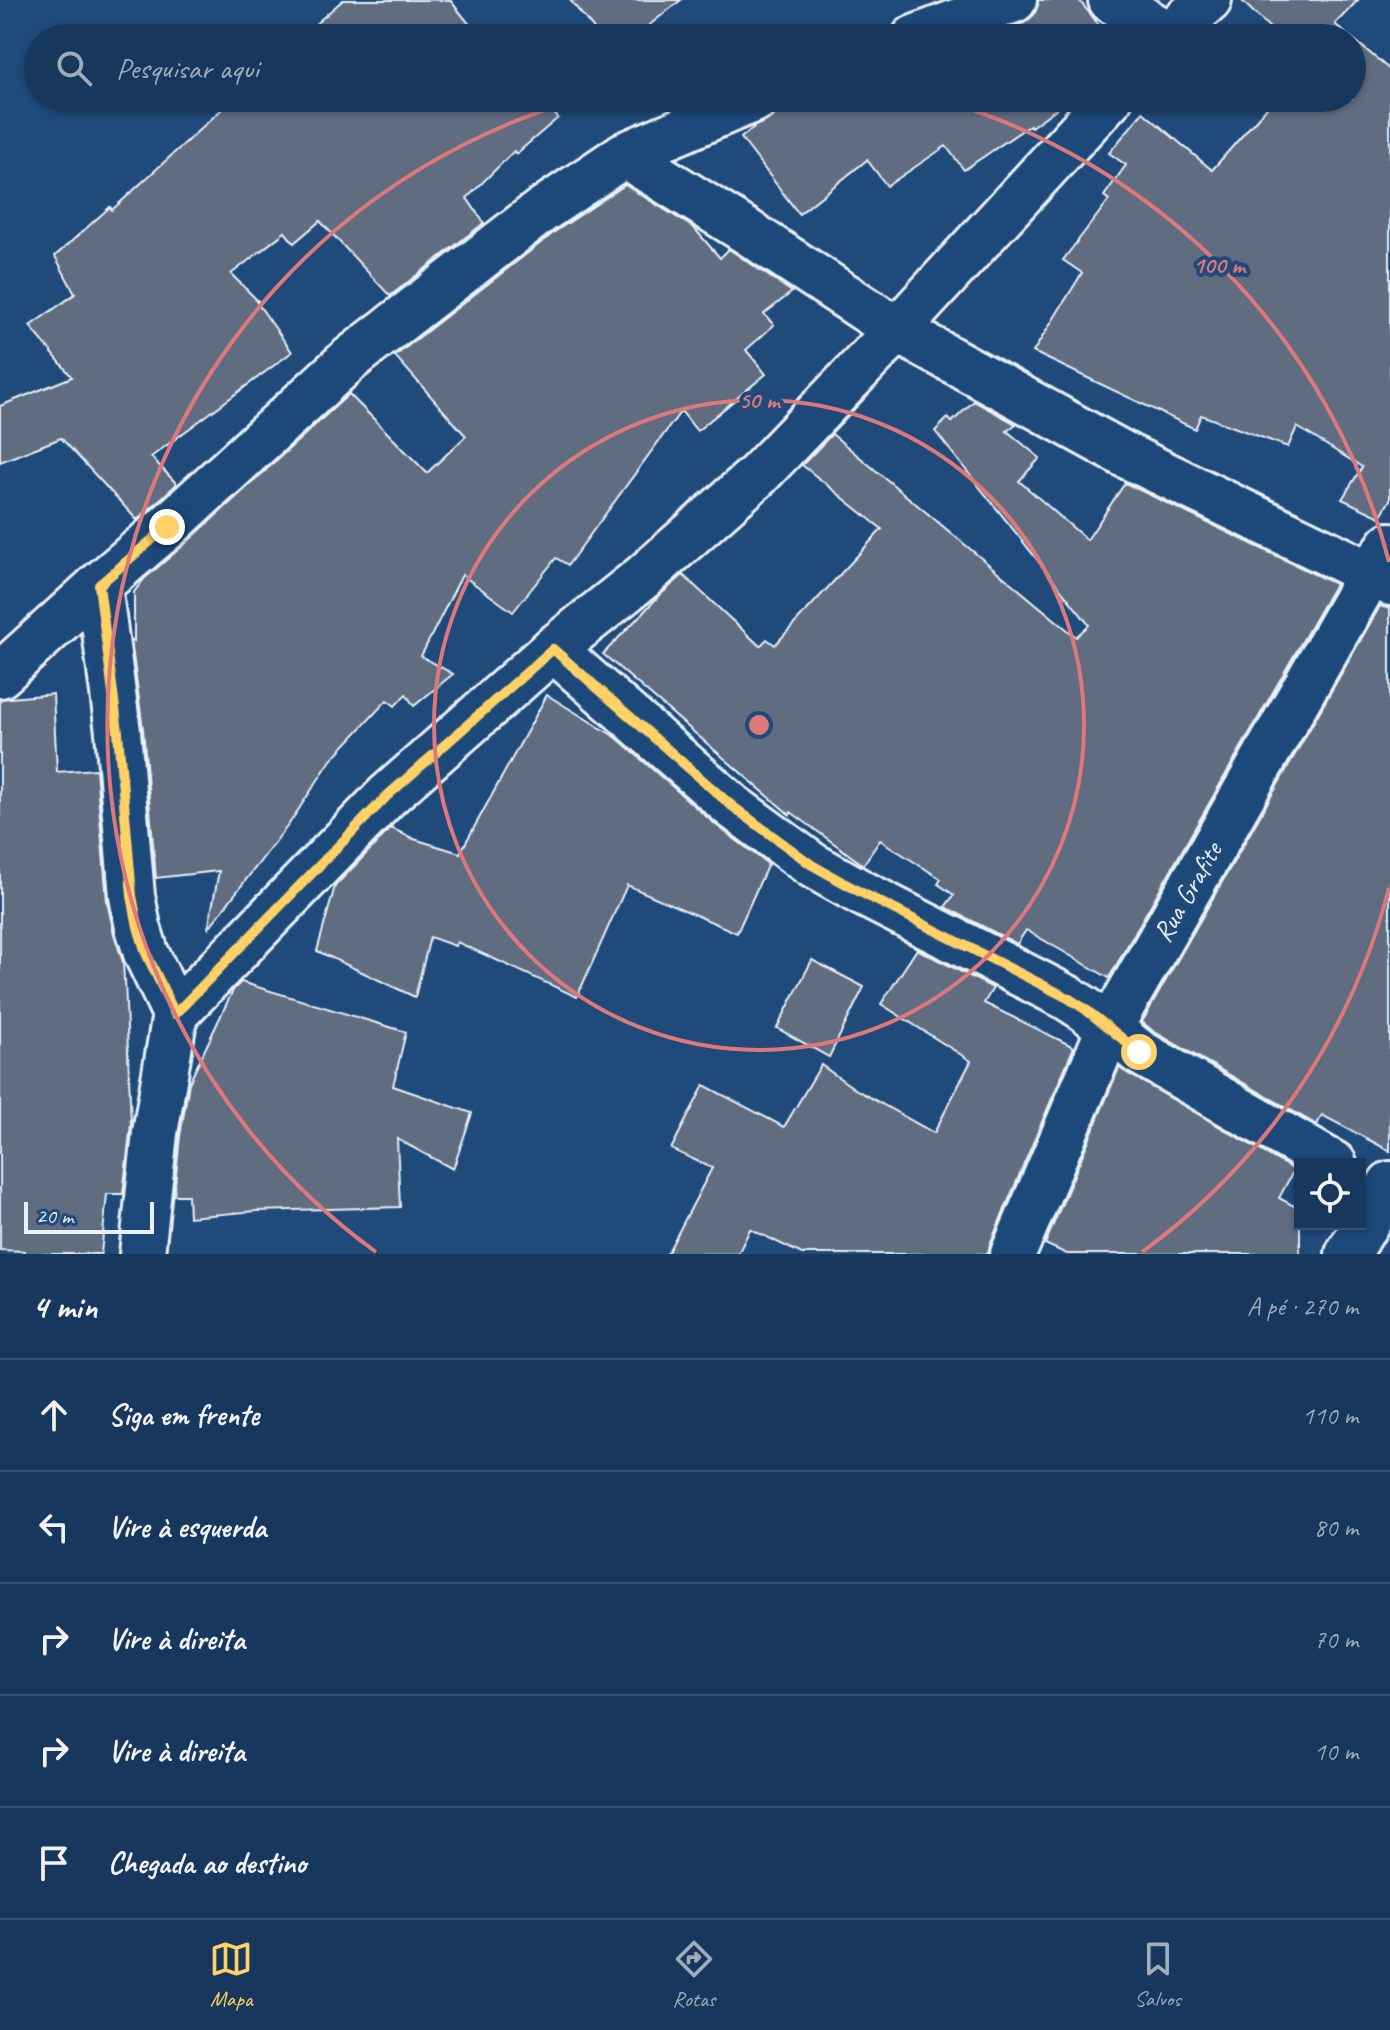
<!DOCTYPE html>
<html lang="pt">
<head>
<meta charset="utf-8">
<style>
	:root { --surface:#17385c; --page:#203f62; --text:#f1f3f6; --muted:#9eacbb; --line:#365272; --accent:#ffd166 }
	body { margin:0; font-family:Caveat,sans-serif; background:var(--page); color:var(--text) }
	.controls { position:absolute; right:24px; bottom:24px; display:grid; overflow:hidden; border-radius:0px; box-shadow:0 2px 6px #0004 }
	.controls button { width:72px; height:72px; display:grid; place-items:center; padding:0; border:0; border-bottom:2px solid var(--line); background:var(--surface); color:var(--text); font:40px sans-serif }
	.scale { position:absolute; left:24px; bottom:20px; width:130px; box-sizing:border-box; padding-left:8px; border:4px solid #e8f1f8; border-top:0; font-size:22px; line-height:28px; white-space:nowrap; color:#e8f1f8; -webkit-text-stroke:6px #1f4a7a; paint-order:stroke }
	.stop { position:absolute; width:24px; height:24px; margin:-18px; border:6px solid #ffd166; border-radius:50%; background:#fff }
	.stop.end { background:#ffd166; border-color:#fff; box-shadow:0 2px 8px #0008 }
	.list { margin:0; padding:0; list-style:none }
	h2 { display:flex; justify-content:space-between; align-items:center; height:104px; margin:0; padding:0 32px; font-size:34px }
	h2 small { font-size:26px; font-weight:400; color:var(--muted) }
	.list li { display:grid; grid-template-columns:52px 1fr auto; gap:24px; align-items:center; box-sizing:border-box; height:112px; padding:0 32px; border-top:2px solid var(--line) }
	.list b { display:block; font-size:30px; white-space:nowrap }
	.list em { font-size:26px; font-style:normal; color:var(--muted) }
	.icon { flex:none; width:44px; height:44px; fill:none; stroke:currentColor; stroke-width:2; stroke-linecap:round; stroke-linejoin:round }
	.map { position:relative; flex:none; width:1390px; height:1254px; overflow:hidden }
	.search { position:absolute; background:var(--surface); box-shadow:0 2px 6px #0004; left:24px; right:24px; top:24px; height:88px; display:flex; align-items:center; gap:20px; box-sizing:border-box; padding:0 28px; border-radius:44px; color:var(--muted); font-size:30px }
	.sheet { height:664px; background:var(--surface) }
	nav { display:flex; justify-content:space-around; align-items:center; box-sizing:border-box; height:112px; border-top:2px solid var(--line); background:var(--surface); font-size:22px; color:var(--muted) }
	nav a { display:grid; justify-items:center; gap:4px }
	nav .on { color:var(--accent) }
	.map>svg:first-child { display:block }
	.building { fill:#606c80; stroke:#e8f1f8; stroke-width:2 }
	.lines { fill:none; stroke-linecap:round; stroke-linejoin:round }
	.minor-casing { stroke:#e8f1f8; stroke-width:50 }
	.minor { stroke:#1f4a7a; stroke-width:44 }
	.route { stroke:#ffd166; stroke-width:10 }
	.ring { fill:none; stroke:#dd787b; stroke-width:4 }
	.labels { text-anchor:middle; dominant-baseline:central; stroke-width:8; stroke-linejoin:round; paint-order:stroke }
	.street-label { font-size:28px; fill:#e8f1f8; stroke:#1f4a7a }
	.centre { fill:#dd787b; stroke:#1f4a7a; stroke-width:4 }
	.ring-label { font-size:24px; text-anchor:middle; font-weight:bold; fill:#dd787b; stroke:#1f4a7a; stroke-width:8; stroke-linejoin:round; paint-order:stroke }
</style>
</head>
<body>
<div class="map">
<svg width="1390" height="1254" viewBox="0 0 1390 1254">
	<rect width="100%" height="100%" fill="#1f4a7a"/>
	<filter id="ink" filterUnits="userSpaceOnUse"><feTurbulence type="fractalNoise" baseFrequency=".0125" numOctaves="2"/><feDisplacementMap in="SourceGraphic" scale="16" xChannelSelector="R" yChannelSelector="G"/><feConvolveMatrix kernelMatrix="1 2 1 2 8 2 1 2 1" color-interpolation-filters="sRGB"/></filter>
	<g filter="url(#ink)">
		<g class="building">
			<path d="M 343,0 L 450,0 L 479,36 L 483,32 L 488,38 L 308,38 L 304,34 Z"/>
			<path d="M 570,0 L 681,0 L 633,38 L 601,38 Z"/>
			<path d="M 1038,0 L 1079,0 L 1109,38 L 984,38 L 1024,23 L 1034,15 L 1038,5 Z"/>
			<path d="M 1241,0 L 1358,0 L 1335,24 L 1351,38 L 1280,38 Z"/>
			<path d="M 1352,38 L 1390,70 L 1390,500 L 1380,517 L 1342,499 L 1362,467 L 1297,427 L 1288,447 L 1201,415 L 1195,429 L 1033,352 L 1082,273 L 1063,260 L 1109,200 L 1104,196 L 1126,165 L 1109,153 L 1143,112 L 1212,170 L 1275,98 L 1352,98 Z"/>
			<path d="M 234,98 L 541,98 L 558,118 L 516,154 L 514,151 L 467,198 L 484,223 L 390,296 L 320,221 L 294,243 L 285,232 L 231,274 L 258,301 L 256,301 L 292,352 L 151,457 L 177,484 L 137,520 L 61,438 L 0,462 L 0,406 L 72,377 L 30,326 L 75,294 L 55,256 L 110,207 L 112,210 Z"/>
			<path d="M 790,98 L 1071,98 L 1031,127 L 1030,125 L 964,170 L 946,146 L 887,186 L 867,160 L 799,214 L 741,138 L 755,126 L 767,121 L 776,114 L 780,106 Z"/>
			<path d="M 625,185 L 694,228 L 720,258 L 729,249 L 792,292 L 764,314 L 774,325 L 746,350 L 766,374 L 697,431 L 681,411 L 568,565 L 556,558 L 513,612 L 462,575 L 421,656 L 453,674 L 414,706 L 406,694 L 395,706 L 387,700 L 331,760 L 289,824 L 208,929 L 219,871 L 156,878 L 143,729 L 131,640 L 134,641 L 134,592 L 145,578 L 184,545 L 349,394 L 427,473 L 466,436 L 395,356 L 556,231 Z"/>
			<path d="M 974,401 L 1016,424 L 1007,431 L 1040,458 L 1019,481 L 1087,540 L 1125,483 L 1335,584 L 1109,978 L 1026,930 L 1017,944 L 945,907 L 954,895 L 938,884 L 941,879 L 880,840 L 863,865 L 862,864 L 791,812 L 790,815 L 603,654 L 660,595 L 683,575 L 760,646 L 767,639 L 775,645 L 882,529 L 802,465 L 832,434 L 1076,637 L 1089,625 L 935,431 L 948,418 L 952,422 Z"/>
			<path d="M 1380,606 L 1390,609 L 1390,1151 L 1322,1115 L 1317,1125 L 1153,1031 L 1142,1022 Z"/>
			<path d="M 53,694 L 57,772 L 96,769 L 107,901 L 114,934 L 123,962 L 124,980 L 125,980 L 131,1124 L 123,1194 L 107,1194 L 101,1254 L 24,1254 L 24,1251 L 0,1250 L 0,699 Z"/>
			<path d="M 547,695 L 617,738 L 716,825 L 768,864 L 737,933 L 627,885 L 577,997 L 457,942 L 455,946 L 430,937 L 415,997 L 317,951 L 335,886 L 391,828 L 414,839 L 460,853 Z"/>
			<path d="M 917,949 L 993,988 L 984,1003 L 1074,1047 L 990,1244 L 988,1254 L 802,1254 L 750,1229 L 738,1254 L 667,1254 L 712,1168 L 671,1149 L 704,1085 L 784,1127 L 821,1065 L 855,1089 L 934,1133 L 971,1061 L 881,1004 Z"/>
			<path d="M 812,960 L 864,987 L 829,1057 L 777,1028 Z"/>
			<path d="M 241,982 L 406,1032 L 393,1086 L 472,1113 L 453,1169 L 397,1139 L 400,1207 L 256,1211 L 189,1217 L 188,1195 L 174,1195 L 180,1136 L 189,1083 L 233,990 Z"/>
			<path d="M 1119,1068 L 1294,1170 L 1279,1198 L 1300,1209 L 1300,1254 L 1067,1254 L 1045,1244 Z"/>
		</g>
		<g class="lines">
			<defs>
				<g id="minor">
					<path d="M 1111,0 L 1168,34"/>
					<path d="M 914,38 L 1014,0"/>
					<path d="M 1165,38 L 1209,0"/>
					<path d="M 624,155 L 743,229 L 897,330 L 1127,456 L 1390,583"/>
					<path d="M 99,585 L 118,732 L 132,896 L 138,927 L 146,953 L 175,1014"/>
					<path d="M 553,649 L 732,806 L 812,865 L 860,892 L 1068,998 L 1085,1009 L 1139,1052 L 1334,1164"/>
					<path d="M 0,675 L 99,585 L 167,527 L 350,359 L 541,211 L 624,155 L 757,98"/>
					<path d="M 142,1254 L 155,1133 L 175,1014 L 387,796 L 553,649 L 643,577 L 758,475 L 897,330 L 1110,98"/>
					<path d="M 1013,1254 L 1109,1029 L 1371,572 L 1390,545"/>
					<path d="M 1348,1254 L 1390,1184"/>
				</g>
			</defs>
			<use href="#minor" class="minor-casing"/>
			<use href="#minor" class="minor"/>
		</g>
	</g>
	<g class="lines" filter="url(#ink)">
		<path class="route" d="M 167,527 L 99,585 L 118,732 L 132,896 L 138,927 L 146,953 L 175,1014 L 387,796 L 553,649 L 732,806 L 812,865 L 860,892 L 1068,998 L 1085,1009 L 1139,1052"/>
	</g>
	<g class="ring">
		<circle cx="759" cy="725" r="325"/>
		<path d="M1389 888A651 651 0 0 1 1142 1252M376 1252A651 651 0 0 1 580 99M938 99A651 651 0 0 1 1389 562"/>
	</g>
	<g class="labels">
		<g class="street-label">
			<text transform="translate(1187 892) rotate(-60)">Rua Grafite</text>
		</g>
	</g>
	<circle cx="759" cy="725" r="12" class="centre"/>
	<g class="ring-label">
		<text x="1219" y="273">100 m</text>
		<text x="759" y="408">50 m</text>
	</g>
</svg>
<div class="controls">
<button><svg class="icon" aria-label="locate" viewBox="0 0 24 24"><circle cx="12" cy="12" r="6"/><path d="M12 2v4M12 18v4M2 12h4M18 12h4"/></svg></button>
</div>
<div class="scale">20 m</div>
<div class="stop" style="left:1139px;top:1052px"></div>
<div class="stop end" style="left:167px;top:527px"></div>
<div class="search"><svg class="icon" aria-label="search" viewBox="0 0 24 24"><circle cx="10" cy="10" r="6"/><path d="M15 15l6 6"/></svg>Pesquisar aqui</div>
</div>
<section class="sheet">
<h2>4 min<small>A pé · 270 m</small></h2>
<ul class="list">
<li><svg class="icon" aria-label="ahead" viewBox="0 0 24 24"><path d="M12 20V5M6 11l6-6 6 6"/></svg><div><b>Siga em frente</b></div><em>110 m</em></li>
<li><svg class="icon" aria-label="left" viewBox="0 0 24 24"><path d="M17 20v-9H6M10 6l-5 5 5 5"/></svg><div><b>Vire à esquerda</b></div><em>80 m</em></li>
<li><svg class="icon" aria-label="right" viewBox="0 0 24 24"><path d="M7 20v-9h11M14 6l5 5-5 5"/></svg><div><b>Vire à direita</b></div><em>70 m</em></li>
<li><svg class="icon" aria-label="right" viewBox="0 0 24 24"><path d="M7 20v-9h11M14 6l5 5-5 5"/></svg><div><b>Vire à direita</b></div><em>10 m</em></li>
<li><svg class="icon" aria-label="arrive" viewBox="0 0 24 24"><path d="M6 21V4h12l-3 4 3 4H6"/></svg><div><b>Chegada ao destino</b></div></li>
</ul>
</section>
<nav>
<a class="on"><svg class="icon" aria-label="map" viewBox="0 0 24 24"><path d="M3 6l6-2 6 2 6-2v14l-6 2-6-2-6 2zM9 4v14M15 6v14"/></svg>Mapa</a>
<a><svg class="icon" aria-label="directions" viewBox="0 0 24 24"><path d="M12 3l9 9-9 9-9-9zM9 14v-3h6M13 9l2 2-2 2"/></svg>Rotas</a>
<a><svg class="icon" aria-label="saved" viewBox="0 0 24 24"><path d="M7 4h10v16l-5-4-5 4z"/></svg>Salvos</a>
</nav>
</body>
</html>
